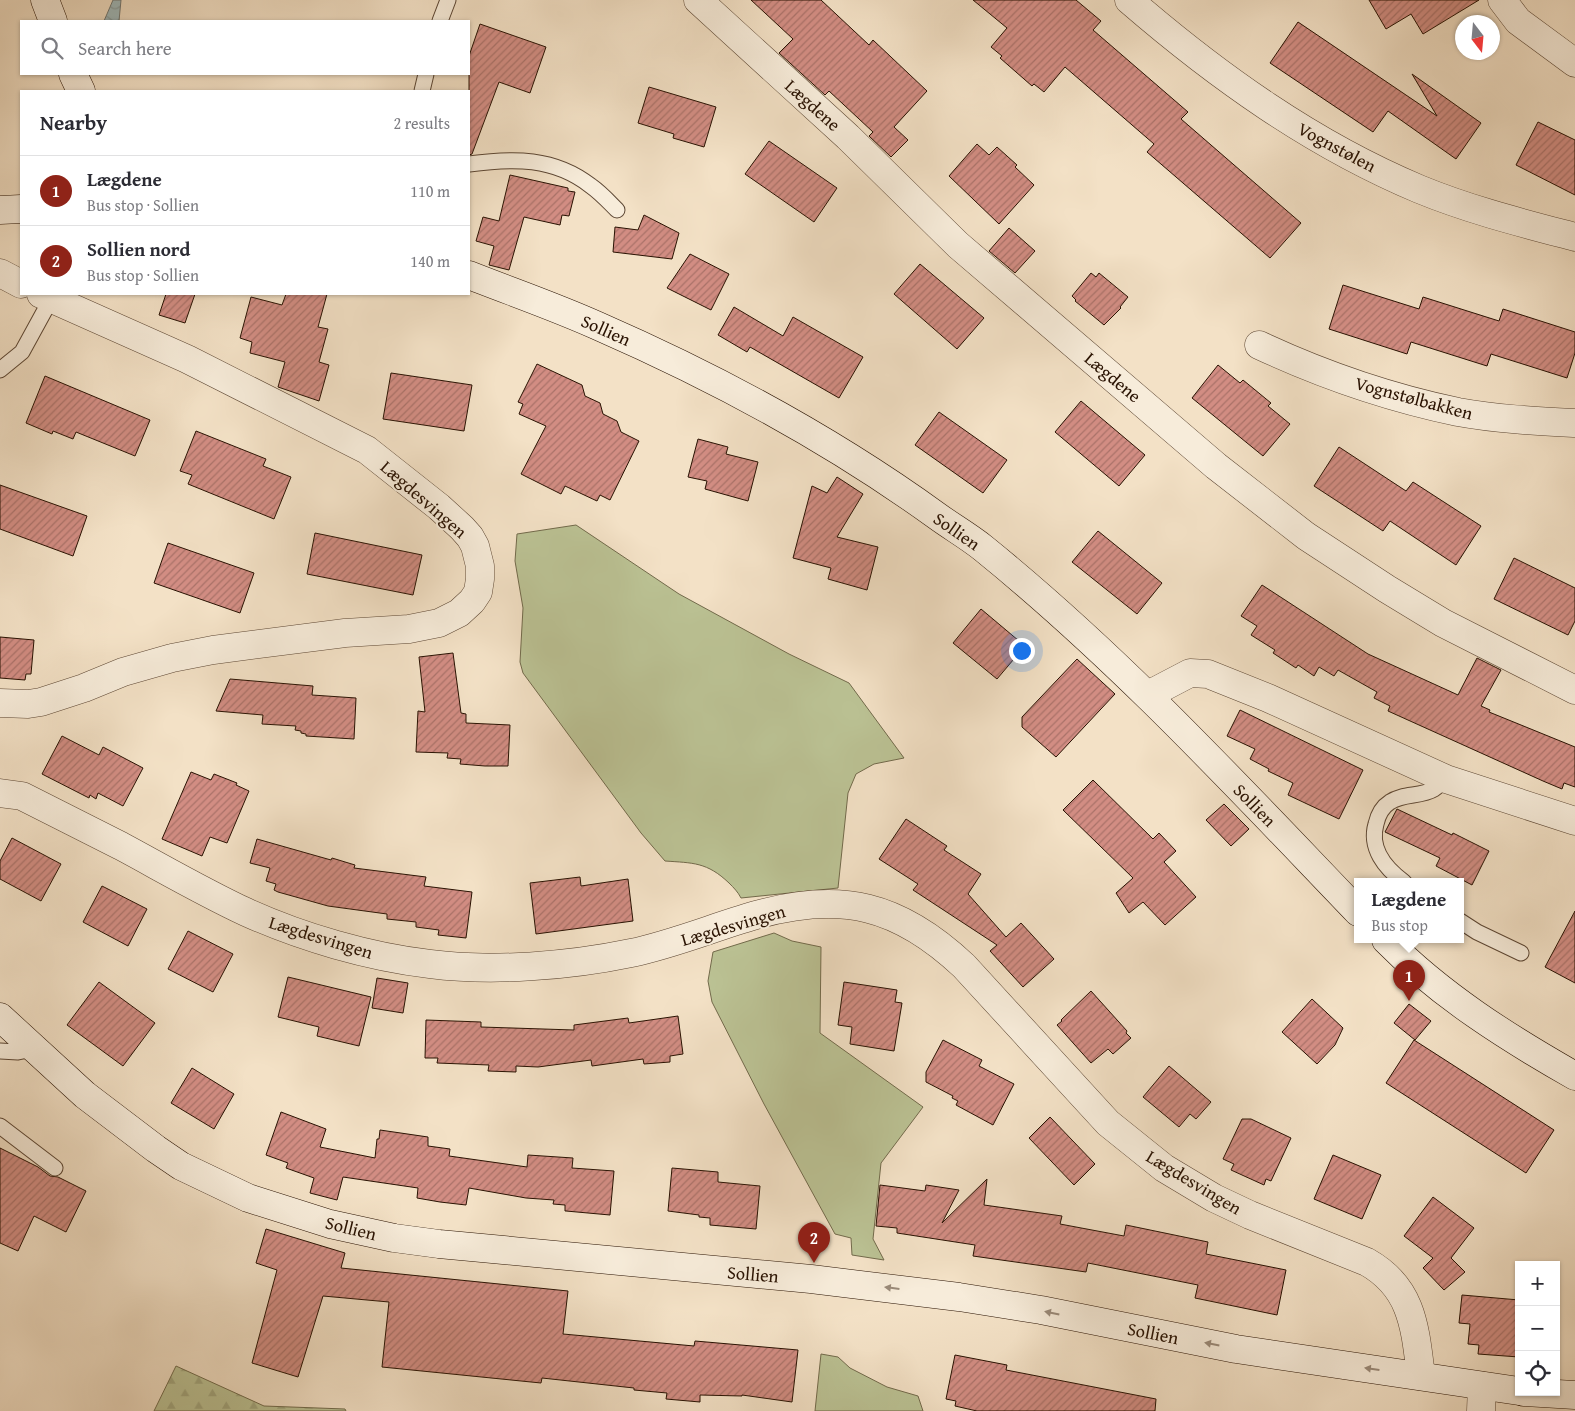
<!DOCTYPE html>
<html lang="en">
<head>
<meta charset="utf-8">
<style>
	:root { --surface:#fff; --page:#f7f7f7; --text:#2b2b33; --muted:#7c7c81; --line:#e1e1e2; --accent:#8f2418 }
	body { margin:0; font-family:"Gentium Book Plus",serif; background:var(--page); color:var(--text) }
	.controls { position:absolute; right:15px; bottom:15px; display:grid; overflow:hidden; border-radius:0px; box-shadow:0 1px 4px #0004 }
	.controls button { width:45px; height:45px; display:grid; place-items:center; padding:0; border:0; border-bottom:1px solid var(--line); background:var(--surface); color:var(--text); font:25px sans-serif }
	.compass { position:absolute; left:1455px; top:15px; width:45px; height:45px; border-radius:50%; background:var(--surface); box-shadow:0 1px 4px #0004; rotate:164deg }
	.you { position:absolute; left:1021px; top:650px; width:18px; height:18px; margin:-12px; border:4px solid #fff; border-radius:50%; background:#1a73e8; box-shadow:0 0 0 8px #1a73e833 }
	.badge { display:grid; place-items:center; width:32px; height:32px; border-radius:50%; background:var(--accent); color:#fff; font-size:16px; font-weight:700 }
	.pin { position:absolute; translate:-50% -41px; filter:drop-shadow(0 1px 2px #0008) }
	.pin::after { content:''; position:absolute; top:26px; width:18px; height:15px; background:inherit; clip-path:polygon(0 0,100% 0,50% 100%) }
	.popup { position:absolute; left:1354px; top:878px; width:110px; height:65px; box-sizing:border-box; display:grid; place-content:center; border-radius:0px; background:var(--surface); filter:drop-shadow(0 1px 4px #0005); font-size:16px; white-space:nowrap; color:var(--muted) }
	.popup b { font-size:19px; color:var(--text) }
	.popup::after { content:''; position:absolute; left:50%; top:100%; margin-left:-10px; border:10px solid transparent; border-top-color:var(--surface) }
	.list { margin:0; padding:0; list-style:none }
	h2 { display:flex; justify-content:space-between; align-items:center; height:65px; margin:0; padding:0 20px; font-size:21px }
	h2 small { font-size:16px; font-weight:400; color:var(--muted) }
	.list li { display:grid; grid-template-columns:32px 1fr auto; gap:15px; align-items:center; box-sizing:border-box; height:70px; padding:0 20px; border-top:1px solid var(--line) }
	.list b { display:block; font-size:19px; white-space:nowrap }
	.list p { margin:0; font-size:16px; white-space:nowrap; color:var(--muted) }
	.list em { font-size:16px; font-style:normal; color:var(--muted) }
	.icon { flex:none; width:28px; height:28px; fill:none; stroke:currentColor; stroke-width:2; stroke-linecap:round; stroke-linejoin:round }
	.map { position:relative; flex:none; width:1575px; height:1411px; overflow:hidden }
	.search { position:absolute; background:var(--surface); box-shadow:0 1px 4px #0004; left:20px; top:20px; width:450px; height:55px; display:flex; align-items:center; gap:12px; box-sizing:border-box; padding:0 18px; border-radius:0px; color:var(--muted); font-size:19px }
	.panel { position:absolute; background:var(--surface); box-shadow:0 1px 4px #0004; left:20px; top:90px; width:450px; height:205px; border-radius:0px }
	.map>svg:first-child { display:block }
	.grass { fill:#bbc294; stroke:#726a4b }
	.forest { fill:url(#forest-firs); stroke:#726a4b }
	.water { fill:url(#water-waves); stroke:#707773 }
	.building { fill:url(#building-hatch); stroke:#291202 }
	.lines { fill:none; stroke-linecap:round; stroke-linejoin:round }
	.lane-casing { stroke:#5c4633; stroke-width:17 }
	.street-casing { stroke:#5c4633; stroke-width:29 }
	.secondary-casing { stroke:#291202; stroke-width:29 }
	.lane { stroke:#f7ecda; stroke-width:15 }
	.street { stroke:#f7ecda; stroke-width:28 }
	.secondary { stroke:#f7ecda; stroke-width:28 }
	.oneway { fill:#9a8a79 }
	.labels { text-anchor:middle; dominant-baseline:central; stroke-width:4; stroke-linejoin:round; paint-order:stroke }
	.street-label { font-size:18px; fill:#291202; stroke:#f7ecda }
</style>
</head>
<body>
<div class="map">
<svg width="1575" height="1411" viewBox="0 0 1575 1411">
	<defs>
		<pattern id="forest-firs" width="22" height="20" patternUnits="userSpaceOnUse" patternTransform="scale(1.25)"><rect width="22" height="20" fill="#bbc294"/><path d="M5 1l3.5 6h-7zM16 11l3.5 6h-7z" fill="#a1a67e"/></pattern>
		<pattern id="water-waves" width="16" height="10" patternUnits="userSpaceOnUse" patternTransform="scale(1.25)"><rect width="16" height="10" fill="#a0bbbf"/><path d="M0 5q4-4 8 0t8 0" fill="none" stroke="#8aa0a2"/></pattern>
		<pattern id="building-hatch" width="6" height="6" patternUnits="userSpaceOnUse" patternTransform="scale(1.25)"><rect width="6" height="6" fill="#d28d83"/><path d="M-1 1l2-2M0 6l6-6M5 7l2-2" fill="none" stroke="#aa7269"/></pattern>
	</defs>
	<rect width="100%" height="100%" fill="#f3e1c6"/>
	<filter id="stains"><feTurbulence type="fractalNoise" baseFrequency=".004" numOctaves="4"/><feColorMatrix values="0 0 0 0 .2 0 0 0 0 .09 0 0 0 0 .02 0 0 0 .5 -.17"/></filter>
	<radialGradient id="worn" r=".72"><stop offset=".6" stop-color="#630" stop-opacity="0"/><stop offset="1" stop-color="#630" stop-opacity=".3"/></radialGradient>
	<g class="grass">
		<path d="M 576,525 L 679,594 L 789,654 L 849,683 L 904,758 L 874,764 L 856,774 L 848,793 L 838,888 L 741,898 C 738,892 734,888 729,883 C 707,862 693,863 665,861 L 641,833 L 523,673 L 520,662 L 523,608 L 515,561 L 517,534 Z"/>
		<path d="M 774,933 L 792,941 L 821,947 L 820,1033 L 923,1107 L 881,1163 L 873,1239 L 884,1260 L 852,1255 L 851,1238 L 835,1234 L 764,1104 L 712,1002 L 708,981 L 713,952 Z"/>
		<path d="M 821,1354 L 838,1357 L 850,1368 L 887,1387 L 918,1396 L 923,1411 L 815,1411 Z"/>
	</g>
	<path class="forest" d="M 176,1366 L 264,1406 L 345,1409 L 346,1411 L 154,1411 Z"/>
	<path class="water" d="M 113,0 L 121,0 L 119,21 L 104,21 Z"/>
	<g class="building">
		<path d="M 751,0 L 821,0 L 869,45 L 873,40 L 927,91 L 894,127 L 908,140 L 891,157 L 869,136 L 873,132 L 829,91 L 825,95 L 779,53 L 793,39 Z"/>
		<path d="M 973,0 L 1076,0 L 1101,21 L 1093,30 L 1188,112 L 1181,119 L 1301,223 L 1270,258 L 1147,152 L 1154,144 L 1065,67 L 1044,92 L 1034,84 L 1032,86 L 1000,58 L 1002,56 L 991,47 L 1007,28 Z"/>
		<path d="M 1369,0 L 1479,0 L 1423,34 L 1411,14 L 1386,29 Z"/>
		<path d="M 1298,22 L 1437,116 L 1412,74 L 1481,123 L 1456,159 L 1388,111 L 1373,132 L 1270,63 Z"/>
		<path d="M 480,24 L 546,47 L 530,93 L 499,82 L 472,154 L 469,155 L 469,56 Z"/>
		<path d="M 649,87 L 716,107 L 704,147 L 673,138 L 674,134 L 638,123 Z"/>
		<path d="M 1538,122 L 1575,140 L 1575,195 L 1516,165 Z"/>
		<path d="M 769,141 L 837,188 L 814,222 L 745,174 Z"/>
		<path d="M 977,144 L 989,155 L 997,147 L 1017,165 L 1015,167 L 1034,185 L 999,224 L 949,176 Z"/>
		<path d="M 510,175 L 568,188 L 568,191 L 575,192 L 569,216 L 562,215 L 560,225 L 524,217 L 509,270 L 489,265 L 494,246 L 476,241 L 483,217 L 499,221 Z"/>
		<path d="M 644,215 L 679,233 L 672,259 L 613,252 L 615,227 L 638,230 Z"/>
		<path d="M 1009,228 L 1035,251 L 1015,273 L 989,251 Z"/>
		<path d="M 690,254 L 729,274 L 711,310 L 667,288 Z"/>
		<path d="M 920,264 L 984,318 L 957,349 L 894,294 Z"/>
		<path d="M 1091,273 L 1096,277 L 1099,273 L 1128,297 L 1120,307 L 1121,308 L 1104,325 L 1075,301 L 1076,300 L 1072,296 Z"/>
		<path d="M 1343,285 L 1419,309 L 1423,297 L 1499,321 L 1503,309 L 1575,332 L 1575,353 L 1567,378 L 1491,354 L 1487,366 L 1411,342 L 1407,354 L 1329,329 Z"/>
		<path d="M 166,294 L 195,294 L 185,323 L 159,315 Z"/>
		<path d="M 286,294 L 327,294 L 318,327 L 328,329 L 319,362 L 329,365 L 319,401 L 278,387 L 285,362 L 250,353 L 252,342 L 240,338 L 251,297 L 282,305 Z"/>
		<path d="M 734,307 L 783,336 L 793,317 L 863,357 L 839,398 L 750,347 L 747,352 L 718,335 Z"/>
		<path d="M 537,364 L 582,385 L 585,396 L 600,403 L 603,414 L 617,421 L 621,432 L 639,441 L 610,500 L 600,495 L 597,501 L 565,486 L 561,494 L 521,474 L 546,426 L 519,414 L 523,404 L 518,402 Z"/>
		<path d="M 1218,365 L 1240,383 L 1243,380 L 1271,403 L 1268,406 L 1290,424 L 1263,456 L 1192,398 Z"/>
		<path d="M 391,373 L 472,385 L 464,431 L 383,419 Z"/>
		<path d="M 45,376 L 150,420 L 135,456 L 76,432 L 73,439 L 53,431 L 52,434 L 26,423 Z"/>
		<path d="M 1081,401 L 1145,455 L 1119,486 L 1055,432 Z"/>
		<path d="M 939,412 L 1007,460 L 983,493 L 915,445 Z"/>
		<path d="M 196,431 L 266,459 L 263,466 L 291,477 L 274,519 L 188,484 L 192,475 L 180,471 Z"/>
		<path d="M 698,439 L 728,447 L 726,454 L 758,462 L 748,501 L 705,489 L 707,481 L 688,477 Z"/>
		<path d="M 1339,447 L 1406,491 L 1413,482 L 1481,526 L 1456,565 L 1390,521 L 1383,531 L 1314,486 Z"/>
		<path d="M 837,477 L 863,494 L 837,537 L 878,547 L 867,590 L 828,579 L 831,568 L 793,558 L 812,486 L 827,493 Z"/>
		<path d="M 0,485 L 87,516 L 73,556 L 0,529 Z"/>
		<path d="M 1098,531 L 1162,583 L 1137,614 L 1072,562 Z"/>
		<path d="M 315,533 L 422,555 L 413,595 L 307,574 Z"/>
		<path d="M 168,543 L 254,573 L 240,613 L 154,583 Z"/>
		<path d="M 1514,558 L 1575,588 L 1575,621 L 1568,635 L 1494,599 Z"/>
		<path d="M 1262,585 L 1368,654 L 1458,695 L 1477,658 L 1501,670 L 1481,706 L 1490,710 L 1489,712 L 1575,747 L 1575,787 L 1564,783 L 1562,789 L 1543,781 L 1388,711 L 1390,706 L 1374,698 L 1377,692 L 1338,670 L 1334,676 L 1319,667 L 1314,676 L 1298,665 L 1296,668 L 1273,653 L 1275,650 L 1251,635 L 1257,626 L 1241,616 Z"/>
		<path d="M 981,609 L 1025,646 L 997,679 L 953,643 Z"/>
		<path d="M 0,637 L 34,640 L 31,674 L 26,674 L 25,680 L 0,678 Z"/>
		<path d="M 453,653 L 461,713 L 466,714 L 466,723 L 510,725 L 508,766 L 485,766 L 460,764 L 461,759 L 447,758 L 448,753 L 416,752 L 418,711 L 425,712 L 419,657 Z"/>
		<path d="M 1077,659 L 1115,694 L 1056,757 L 1022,727 L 1022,717 Z"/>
		<path d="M 230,679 L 313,686 L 312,695 L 356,698 L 354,739 L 306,736 L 306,734 L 301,733 L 301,731 L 295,730 L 296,726 L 262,724 L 263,715 L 216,711 Z"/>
		<path d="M 1240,710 L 1363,770 L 1339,819 L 1288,795 L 1293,783 L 1268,771 L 1269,769 L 1250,759 L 1255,749 L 1227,736 Z"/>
		<path d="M 62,736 L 99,755 L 103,747 L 143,768 L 123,806 L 98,793 L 96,799 L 90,795 L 89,798 L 42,774 Z"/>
		<path d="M 191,772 L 211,780 L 214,774 L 237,783 L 236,785 L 249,791 L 227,843 L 210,837 L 202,856 L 162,839 Z"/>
		<path d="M 1093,780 L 1153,839 L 1159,833 L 1176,851 L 1164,862 L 1196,897 L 1165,925 L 1143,902 L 1129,913 L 1116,893 L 1133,878 L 1063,810 Z"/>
		<path d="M 1224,804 L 1249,829 L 1231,846 L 1206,820 Z"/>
		<path d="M 1397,809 L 1452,835 L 1453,833 L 1489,851 L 1472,885 L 1436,866 L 1440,858 L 1385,832 Z"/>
		<path d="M 906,819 L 947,846 L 944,850 L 981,874 L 968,894 L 1006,937 L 1021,923 L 1054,959 L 1023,987 L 990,951 L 997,945 L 913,890 L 918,884 L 879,859 Z"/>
		<path d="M 12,838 L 61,864 L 41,901 L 0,879 L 0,861 Z"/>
		<path d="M 257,839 L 331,860 L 332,858 L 355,865 L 354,868 L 426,877 L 424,886 L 472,892 L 466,938 L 438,935 L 439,930 L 416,927 L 416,922 L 387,919 L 387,914 L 328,906 L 278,892 L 274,890 L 276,884 L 266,881 L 270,868 L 250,863 Z"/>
		<path d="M 580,877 L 581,886 L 628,879 L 633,921 L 536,934 L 530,883 Z"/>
		<path d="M 102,886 L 147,909 L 128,946 L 83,922 Z"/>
		<path d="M 1575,911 L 1575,983 L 1545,967 Z"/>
		<path d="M 188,931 L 233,954 L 213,992 L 168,969 Z"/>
		<path d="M 288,977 L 371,997 L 359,1046 L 317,1036 L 319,1027 L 278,1017 Z"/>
		<path d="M 377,978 L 408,983 L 403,1013 L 372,1008 Z"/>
		<path d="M 99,982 L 155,1023 L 123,1066 L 67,1025 Z"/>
		<path d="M 844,982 L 897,990 L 895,1002 L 902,1003 L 894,1051 L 850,1044 L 852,1027 L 838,1025 Z"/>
		<path d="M 1091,991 L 1127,1031 L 1126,1033 L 1131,1038 L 1113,1054 L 1108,1049 L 1091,1063 L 1057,1025 L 1062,1021 L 1061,1020 Z"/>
		<path d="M 1312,999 L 1343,1028 L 1335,1045 L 1317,1064 L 1282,1032 Z"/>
		<path d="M 1409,1004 L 1431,1021 L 1415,1040 L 1394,1023 Z"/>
		<path d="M 678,1016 L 683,1054 L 670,1056 L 670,1062 L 644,1064 L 643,1059 L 592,1066 L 591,1060 L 538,1067 L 516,1066 L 516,1072 L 488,1071 L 489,1065 L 437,1063 L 438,1058 L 425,1058 L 426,1020 L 481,1022 L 481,1027 L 574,1030 L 574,1025 L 628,1018 L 629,1023 Z"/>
		<path d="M 943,1040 L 982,1060 L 979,1066 L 1014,1084 L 993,1125 L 956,1105 L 958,1101 L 952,1098 L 953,1096 L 926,1082 L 926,1072 Z"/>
		<path d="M 1414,1040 L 1554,1130 L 1526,1173 L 1386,1083 Z"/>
		<path d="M 1169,1066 L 1211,1102 L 1196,1119 L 1190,1114 L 1179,1127 L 1143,1097 Z"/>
		<path d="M 192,1068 L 234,1094 L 214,1129 L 171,1103 Z"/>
		<path d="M 281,1112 L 326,1129 L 320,1147 L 375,1158 L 377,1139 L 379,1139 L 380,1130 L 428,1137 L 428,1146 L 450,1149 L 449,1156 L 527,1167 L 528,1155 L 573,1158 L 572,1168 L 614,1171 L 610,1215 L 566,1211 L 565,1211 L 565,1205 L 553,1204 L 554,1200 L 526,1198 L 469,1188 L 466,1205 L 440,1202 L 417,1198 L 418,1188 L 343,1177 L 337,1200 L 310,1193 L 314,1178 L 286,1168 L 288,1163 L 266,1155 Z"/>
		<path d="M 1050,1117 L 1095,1164 L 1074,1185 L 1029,1138 Z"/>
		<path d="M 1242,1119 L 1251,1119 L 1291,1138 L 1271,1181 L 1266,1179 L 1264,1185 L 1231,1170 L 1234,1164 L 1223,1159 Z"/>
		<path d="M 0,1148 L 38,1167 L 50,1176 L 58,1177 L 86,1191 L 66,1232 L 34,1216 L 18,1251 L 0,1243 Z"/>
		<path d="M 1333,1155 L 1381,1175 L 1362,1219 L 1314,1199 Z"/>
		<path d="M 672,1168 L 718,1172 L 718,1182 L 760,1186 L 756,1229 L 710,1225 L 710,1218 L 699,1217 L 699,1215 L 668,1211 Z"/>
		<path d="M 987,1179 L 984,1205 L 1062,1216 L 1060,1224 L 1124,1236 L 1126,1225 L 1208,1242 L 1206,1254 L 1286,1270 L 1277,1315 L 1195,1298 L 1198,1285 L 1088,1263 L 1086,1272 L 973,1256 L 975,1245 L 897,1233 L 897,1228 L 876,1226 L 880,1185 L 925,1191 L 926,1185 L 959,1190 L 942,1223 Z"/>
		<path d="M 1433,1197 L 1474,1228 L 1451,1258 L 1465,1272 L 1444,1290 L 1423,1268 L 1433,1258 L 1404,1236 Z"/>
		<path d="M 266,1229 L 345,1253 L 341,1268 L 568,1291 L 563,1334 L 694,1346 L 695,1341 L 798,1350 L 792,1402 L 742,1395 L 742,1396 L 700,1395 L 700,1402 L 666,1399 L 667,1393 L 634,1390 L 634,1388 L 542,1378 L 541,1383 L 382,1367 L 389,1302 L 323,1296 L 298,1377 L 252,1363 L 277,1270 L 256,1263 Z"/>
		<path d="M 1462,1295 L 1519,1300 L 1519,1357 L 1478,1354 L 1479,1345 L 1468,1344 L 1470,1324 L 1459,1323 Z"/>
		<path d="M 955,1355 L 1007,1365 L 1006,1370 L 1156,1399 L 1155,1411 L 977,1411 L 955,1406 L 956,1401 L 946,1399 Z"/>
	</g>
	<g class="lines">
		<defs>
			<g id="lane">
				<path d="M 440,21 L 448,0"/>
				<path d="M 422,91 L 426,74"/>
				<path d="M 469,164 C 513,158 554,157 591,186 C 601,193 609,202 617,210"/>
				<path d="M 0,370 L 22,352 L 51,299"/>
				<path d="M 1404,882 C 1385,868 1369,848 1376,824 C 1378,815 1382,807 1390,802 C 1403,793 1421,797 1434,789 C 1438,786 1442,782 1446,779"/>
				<path d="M 1460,921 L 1477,932 L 1521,953"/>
				<path d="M 0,1051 L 18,1052 L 33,1049"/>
				<path d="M 0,1126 L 55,1168"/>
			</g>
			<g id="street">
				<path d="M 698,0 L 848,137 L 958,245 L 1216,466 L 1306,536 L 1387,589 L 1443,623 L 1575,690"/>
				<path d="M 1129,0 C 1217,76 1312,144 1419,189 C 1470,210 1522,223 1575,237"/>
				<path d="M 1502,0 L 1518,21 L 1575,63"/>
				<path d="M 0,273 L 21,284"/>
				<path d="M 1259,345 C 1321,374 1391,398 1458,412 C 1496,419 1536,421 1575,423"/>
				<path d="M 1148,695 L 1190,673 L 1208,674 L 1268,698 L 1446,779 L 1575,821"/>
				<path d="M 0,703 L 28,704 L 41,702 L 84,688 L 123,672 L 172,658 L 213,650 L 345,633 L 409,629 L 439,623 L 459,613 L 472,601 L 478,592 L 480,579 L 480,566 L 475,546 L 470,537 L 462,528 L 439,507 L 367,450 L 187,359 L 41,294"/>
				<path d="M 0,793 L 22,796 C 55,813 88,829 121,846 C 162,868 203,892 246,912 C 301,937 369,957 430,964 C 492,972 569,966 631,953 C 674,944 714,927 756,915 C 842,891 899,905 964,966 L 1108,1123 L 1164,1168 L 1214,1198 L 1250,1215 L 1367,1262 C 1413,1288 1415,1328 1421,1376"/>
				<path d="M 1481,1411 L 1482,1386"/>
			</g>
			<g id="secondary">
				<path d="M 45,0 L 53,21"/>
				<path d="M 73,74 L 81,91"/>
				<path d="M 0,210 L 21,209"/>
				<path d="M 469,275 C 512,292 556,307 598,326 C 717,378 832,440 937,516 C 952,527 968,536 983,548 C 1119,658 1237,786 1358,912"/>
				<path d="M 1386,940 C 1440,995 1508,1038 1575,1076"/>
				<path d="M 0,1017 L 85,1095 L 156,1149 L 181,1166 L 248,1198 L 330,1224 L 394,1238 L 439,1244 L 811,1279 L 959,1297 L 1041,1310 L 1236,1349 L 1519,1391"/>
				<path d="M 1524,1392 L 1575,1395"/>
			</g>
		</defs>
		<use href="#lane" class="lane-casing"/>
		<use href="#street" class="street-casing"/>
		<use href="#secondary" class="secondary-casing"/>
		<use href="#lane" class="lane"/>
		<use href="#street" class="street"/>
		<use href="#secondary" class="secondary"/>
	</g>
	<defs><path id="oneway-solid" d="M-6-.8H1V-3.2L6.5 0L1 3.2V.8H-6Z" transform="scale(1.25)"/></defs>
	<g class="oneway">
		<use href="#oneway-solid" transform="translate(892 1288) rotate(-173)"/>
		<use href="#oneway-solid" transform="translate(1052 1313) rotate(-168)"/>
		<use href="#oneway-solid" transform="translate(1212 1344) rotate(-169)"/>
		<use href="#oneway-solid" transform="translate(1372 1369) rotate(-172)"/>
	</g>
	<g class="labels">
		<g class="street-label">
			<text transform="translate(813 105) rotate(42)">Lægdene</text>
			<text transform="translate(1337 147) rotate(28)">Vognstølen</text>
			<text transform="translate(606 330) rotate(24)">Sollien</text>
			<text transform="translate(1113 377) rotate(40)">Lægdene</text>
			<text transform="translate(1414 398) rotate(15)">Vognstølbakken</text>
			<text transform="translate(424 499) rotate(41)">Lægdesvingen</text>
			<text transform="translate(957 531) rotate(35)">Sollien</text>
			<text transform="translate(1255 805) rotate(46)">Sollien</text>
			<text transform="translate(733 925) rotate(-16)">Lægdesvingen</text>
			<text transform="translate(321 937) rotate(17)">Lægdesvingen</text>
			<text transform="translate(1194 1182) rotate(31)">Lægdesvingen</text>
			<text transform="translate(351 1228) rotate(14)">Sollien</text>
			<text transform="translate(753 1274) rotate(5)">Sollien</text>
			<text transform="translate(1153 1333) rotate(11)">Sollien</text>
		</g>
	</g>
	<rect width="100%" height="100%" filter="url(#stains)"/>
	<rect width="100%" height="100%" fill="url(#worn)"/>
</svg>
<div class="controls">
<button>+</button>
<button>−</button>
<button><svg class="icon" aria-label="locate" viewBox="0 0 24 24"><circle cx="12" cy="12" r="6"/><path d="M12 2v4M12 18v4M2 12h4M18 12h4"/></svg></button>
</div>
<svg class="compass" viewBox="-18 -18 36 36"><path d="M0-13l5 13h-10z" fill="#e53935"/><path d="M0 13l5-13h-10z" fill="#7c7c81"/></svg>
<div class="you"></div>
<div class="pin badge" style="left:1409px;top:1001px">1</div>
<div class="popup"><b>Lægdene</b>Bus stop</div>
<div class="pin badge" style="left:814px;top:1263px">2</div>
<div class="search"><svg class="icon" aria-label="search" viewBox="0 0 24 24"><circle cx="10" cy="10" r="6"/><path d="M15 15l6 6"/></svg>Search here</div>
<section class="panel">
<h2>Nearby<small>2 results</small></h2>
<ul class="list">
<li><span class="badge">1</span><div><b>Lægdene</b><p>Bus stop · Sollien</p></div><em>110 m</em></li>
<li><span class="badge">2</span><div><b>Sollien nord</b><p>Bus stop · Sollien</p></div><em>140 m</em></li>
</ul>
</section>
</div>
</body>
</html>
